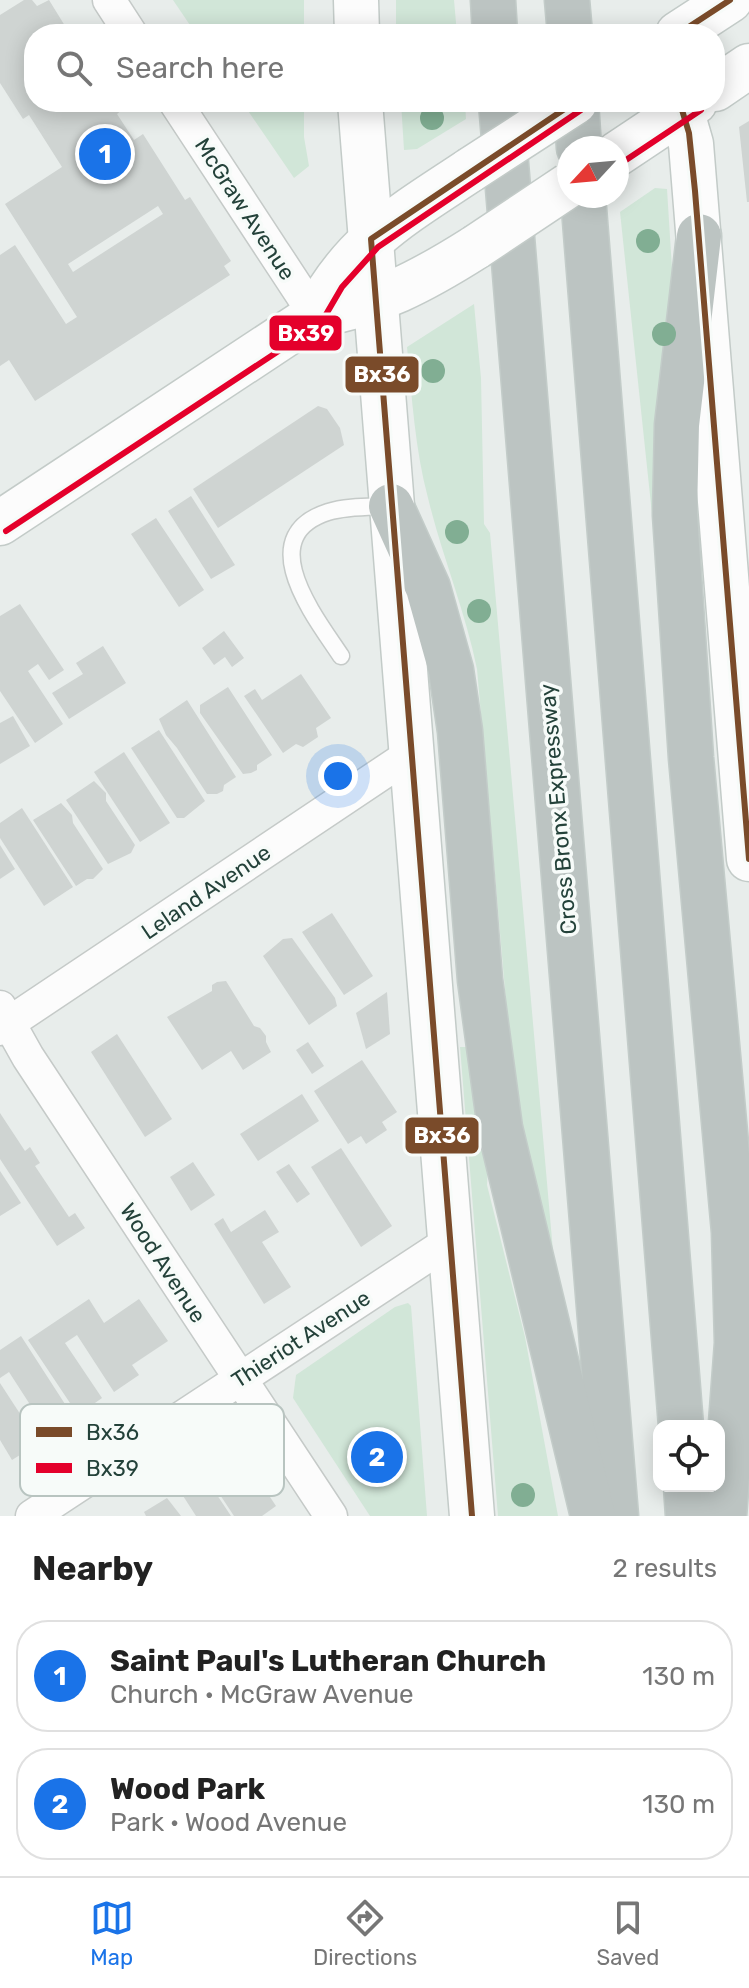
<!DOCTYPE html>
<html lang="en">
<head>
<meta charset="utf-8">
<style>
	:root { --surface:#fff; --page:#f6f6f6; --text:#222; --muted:#767676; --line:#e0e0e0; --accent:#1a73e8 }
	body { margin:0; font-family:Rubik,sans-serif; background:var(--page); color:var(--text) }
	.controls { position:absolute; right:24px; bottom:24px; display:grid; overflow:hidden; border-radius:16px; box-shadow:0 4px 20px #0003 }
	.controls button { width:72px; height:72px; display:grid; place-items:center; padding:0; border:0; border-bottom:2px solid var(--line); background:var(--surface); color:var(--text); font:40px sans-serif }
	.compass { position:absolute; left:557px; top:136px; width:72px; height:72px; border-radius:50%; background:var(--surface); box-shadow:0 4px 20px #0003; rotate:244deg }
	.you { position:absolute; left:338px; top:776px; width:28px; height:28px; margin:-20px; border:6px solid #fff; border-radius:50%; background:#1a73e8; box-shadow:0 0 0 12px #1a73e833 }
	.badge { display:grid; place-items:center; width:52px; height:52px; border-radius:50%; background:var(--accent); color:#fff; font-size:26px; font-weight:700 }
	.pin { position:absolute; translate:-50% -50%; border:4px solid #fff; box-shadow:0 2px 8px #0006 }
	.list { margin:0; padding:0; list-style:none }
	h2 { display:flex; justify-content:space-between; align-items:center; height:104px; margin:0; padding:0 32px; font-size:34px }
	h2 small { font-size:26px; font-weight:400; color:var(--muted) }
	.list li { display:grid; grid-template-columns:52px 1fr auto; gap:24px; align-items:center; box-sizing:border-box; height:112px; margin:0 16px 16px; padding:0 16px; border:2px solid var(--line); border-radius:32px }
	.list b { display:block; font-size:30px; white-space:nowrap }
	.list p { margin:0; font-size:26px; white-space:nowrap; color:var(--muted) }
	.list em { font-size:26px; font-style:normal; color:var(--muted) }
	.icon { flex:none; width:44px; height:44px; fill:none; stroke:currentColor; stroke-width:2; stroke-linecap:round; stroke-linejoin:round }
	.map { position:relative; flex:none; width:749px; height:1516px; overflow:hidden }
	.search { position:absolute; background:var(--surface); box-shadow:0 4px 20px #0003; left:24px; right:24px; top:24px; height:88px; display:flex; align-items:center; gap:20px; box-sizing:border-box; padding:0 28px; border-radius:32px; color:var(--muted); font-size:30px }
	.sheet { height:360px; background:var(--surface) }
	nav { display:flex; justify-content:space-around; align-items:center; box-sizing:border-box; height:112px; border-top:2px solid var(--line); background:var(--surface); font-size:22px; color:var(--muted) }
	nav a { display:grid; justify-items:center; gap:4px }
	nav .on { color:var(--accent) }
	.map>svg:first-child { display:block }
	.green { fill:#d1e6d8 }
	.building { fill:#cfd4d2; fill-rule:evenodd }
	.lines { fill:none; stroke-linecap:round; stroke-linejoin:round }
	.service-casing { stroke:#c5cac8; stroke-width:19 }
	.minor-casing { stroke:#c5cac8; stroke-width:35 }
	.secondary-casing { stroke:#c3cbc8; stroke-width:47 }
	.motorway-casing { stroke:#c3ccc9; stroke-width:47 }
	.service { stroke:#fcfcfc; stroke-width:16 }
	.minor { stroke:#fcfcfc; stroke-width:32 }
	.secondary { stroke:#fcfcfc; stroke-width:44 }
	.motorway { stroke:#bcc4c2; stroke-width:44 }
	.secondary-bridge-casing { stroke:#c3cbc8; stroke-width:47; stroke-linecap:butt }
	.secondary-bridge { stroke:#fcfcfc; stroke-width:44 }
	.bus-1-casing { stroke:#f7fbf9; stroke-width:12 }
	.bus-2-casing { stroke:#f7fbf9; stroke-width:12 }
	.bus-1 { stroke:#7a4b2a; stroke-width:6 }
	.bus-2 { stroke:#e4002b; stroke-width:6 }
	.tree { fill:#81ae93 }
	.labels { text-anchor:middle; dominant-baseline:central; stroke-width:7; stroke-linejoin:round; paint-order:stroke }
	.street-label { font-size:22px; fill:#24423a; stroke:#f7fbf9 }
	.key { fill:#f7fbf9; stroke:#b8c4c0; stroke-width:2 }
	.key-label { font-size:22px; fill:#24423a }
	.line-badge { stroke:#f7fbf9; stroke-width:3 }
	.badge-label { font-size:22px; text-anchor:middle; font-weight:bold; fill:#fff }
</style>
</head>
<body>
<div class="map">
<svg width="749" height="1516" viewBox="0 0 749 1516">
	<rect width="100%" height="100%" fill="#e8edeb"/>
	<g class="green">
		<path d="M 173,0 L 304,0 L 304,34 L 196,34 Z"/>
		<path d="M 396,0 L 454,0 L 457,34 L 396,34 Z"/>
		<path d="M 242,102 L 304,102 L 304,137 L 309,166 L 294,178 Z"/>
		<path d="M 401,102 L 465,102 L 466,119 L 417,149 L 404,150 Z"/>
		<path d="M 655,188 L 667,189 L 673,284 L 659,580 L 620,212 Z"/>
		<path d="M 474,304 L 481,378 L 484,524 L 490,533 L 553,1251 L 548,1252 L 521,1122 L 511,1059 L 477,669 C 465,610 442,556 428,498 C 415,449 412,398 407,347 Z"/>
		<path d="M 460,1047 L 470,1047 L 489,1150 L 487,1185 L 525,1337 L 558,1516 L 498,1516 Z"/>
		<path d="M 408,1303 L 411,1306 L 427,1516 L 370,1516 L 293,1398 L 296,1375 L 395,1307 Z"/>
	</g>
	<g class="building">
		<path d="M 24,0 L 32,0 L 37,6 L 49,0 L 70,34 L 34,34 L 34,102 L 114,102 L 116,105 L 119,102 L 123,109 L 117,114 L 134,140 L 143,134 L 185,200 L 190,197 L 231,261 L 224,266 L 230,275 L 35,401 L 9,360 L 0,366 L 0,255 L 15,245 L 66,324 L 77,317 L 5,204 L 62,167 L 29,115 L 23,119 L 0,83 L 0,15 ZM 158,206 L 163,214 L 73,272 L 68,264 Z"/>
		<path d="M 749,121 L 749,202 L 747,202 L 739,127 Z"/>
		<path d="M 318,406 L 327,409 L 340,428 L 344,445 L 218,528 L 193,489 Z"/>
		<path d="M 191,496 L 235,565 L 211,579 L 168,511 Z"/>
		<path d="M 156,518 L 204,590 L 179,607 L 131,534 Z"/>
		<path d="M 20,604 L 64,670 L 49,680 L 38,664 L 28,671 L 63,724 L 35,743 L 0,691 L 0,616 Z"/>
		<path d="M 224,631 L 244,658 L 232,667 L 225,657 L 214,665 L 202,648 Z"/>
		<path d="M 103,646 L 126,683 L 69,719 L 52,693 L 83,674 L 76,663 Z"/>
		<path d="M 301,674 L 331,718 L 316,728 L 318,737 L 303,747 L 296,744 L 283,753 L 244,696 L 255,689 L 262,700 Z"/>
		<path d="M 228,687 L 272,755 L 257,765 L 257,770 L 251,773 L 243,774 L 200,713 L 200,705 Z"/>
		<path d="M 187,700 L 236,777 L 224,785 L 223,791 L 217,794 L 207,794 L 177,748 L 166,735 L 159,719 Z"/>
		<path d="M 13,716 L 30,746 L 0,764 L 0,723 Z"/>
		<path d="M 159,730 L 205,801 L 184,818 L 177,818 L 131,748 Z"/>
		<path d="M 124,752 L 170,823 L 140,842 L 94,772 Z"/>
		<path d="M 94,781 L 106,793 L 106,801 L 135,845 L 131,853 L 108,864 L 66,800 Z"/>
		<path d="M 61,803 L 72,815 L 73,823 L 103,869 L 93,879 L 87,879 L 76,886 L 33,820 Z"/>
		<path d="M 22,808 L 73,887 L 44,906 L 0,838 L 0,823 Z"/>
		<path d="M 0,845 L 15,869 L 0,879 Z"/>
		<path d="M 332,913 L 373,976 L 344,995 L 302,932 Z"/>
		<path d="M 292,938 L 335,998 L 337,1006 L 309,1025 L 263,956 L 283,939 Z"/>
		<path d="M 226,981 L 254,1026 L 260,1028 L 266,1036 L 266,1042 L 271,1052 L 243,1070 L 231,1051 L 202,1070 L 167,1017 L 212,991 L 212,985 L 217,982 Z"/>
		<path d="M 387,992 L 390,1034 L 366,1049 L 356,1013 Z"/>
		<path d="M 117,1034 L 172,1119 L 145,1137 L 91,1052 Z"/>
		<path d="M 308,1042 L 324,1066 L 312,1074 L 296,1050 Z"/>
		<path d="M 362,1060 L 397,1112 L 382,1122 L 387,1130 L 366,1144 L 361,1136 L 348,1144 L 314,1091 Z"/>
		<path d="M 302,1094 L 319,1121 L 258,1161 L 240,1134 Z"/>
		<path d="M 0,1113 L 25,1151 L 30,1147 L 40,1163 L 35,1166 L 69,1217 L 75,1213 L 85,1228 L 57,1246 L 0,1159 Z"/>
		<path d="M 341,1148 L 392,1226 L 361,1247 L 311,1167 Z"/>
		<path d="M 193,1162 L 215,1195 L 191,1211 L 170,1177 Z"/>
		<path d="M 289,1164 L 310,1194 L 297,1203 L 276,1172 Z"/>
		<path d="M 0,1171 L 21,1203 L 0,1216 Z"/>
		<path d="M 265,1210 L 279,1232 L 262,1242 L 291,1287 L 264,1304 L 214,1224 L 223,1218 L 231,1232 Z"/>
		<path d="M 89,1299 L 104,1323 L 139,1299 L 168,1341 L 132,1365 L 139,1375 L 114,1392 L 77,1335 L 65,1343 L 102,1398 L 78,1415 L 28,1340 Z"/>
		<path d="M 21,1336 L 74,1418 L 49,1434 L 9,1372 L 0,1378 L 0,1350 Z"/>
		<path d="M 0,1383 L 39,1443 L 12,1460 L 0,1440 Z"/>
		<path d="M 231,1438 L 276,1506 L 262,1516 L 234,1516 L 197,1460 Z"/>
		<path d="M 198,1475 L 205,1486 L 209,1483 L 231,1516 L 196,1516 L 178,1488 Z"/>
		<path d="M 167,1498 L 181,1516 L 146,1516 L 144,1512 Z"/>
	</g>
	<g class="lines">
		<defs>
			<path id="service" d="M 341,656 C 316,618 251,537 328,512 C 347,506 370,507 390,506"/>
			<g id="minor">
				<path d="M 109,0 L 131,34"/>
				<path d="M 175,102 L 315,315"/>
				<path d="M 0,1007 L 28,1057 L 331,1516"/>
				<path d="M 0,1029 L 411,754"/>
				<path d="M 32,1516 L 450,1241"/>
			</g>
			<g id="secondary">
				<path d="M 356,0 L 357,34"/>
				<path d="M 678,34 L 730,0"/>
				<path d="M 715,89 L 749,66"/>
				<path d="M 360,102 L 472,1516"/>
				<path d="M 679,102 L 691,144 L 749,859"/>
				<path d="M 617,154 L 695,102"/>
				<path d="M 315,315 C 352,242 404,214 470,170"/>
				<path d="M 0,523 L 315,315 C 376,306 424,280 476,247"/>
			</g>
			<g id="motorway">
				<path d="M 493,0 L 495,34"/>
				<path d="M 567,0 L 570,34"/>
				<path d="M 501,102 L 616,1516"/>
				<path d="M 576,102 L 579,148"/>
				<path d="M 583,196 L 681,1426"/>
				<path d="M 699,236 L 677,425 L 675,515 L 691,758 L 734,1232 L 737,1343 L 724,1516"/>
				<path d="M 391,506 L 428,588 L 451,670 L 460,731 L 480,980 L 500,1128 L 593,1516"/>
				<path d="M 686,1486 L 688,1516"/>
			</g>
		</defs>
		<use href="#service" class="service-casing"/>
		<use href="#minor" class="minor-casing"/>
		<use href="#secondary" class="secondary-casing"/>
		<use href="#motorway" class="motorway-casing"/>
		<use href="#service" class="service"/>
		<use href="#minor" class="minor"/>
		<use href="#secondary" class="secondary"/>
		<use href="#motorway" class="motorway"/>
		<defs>
			<g id="secondary-bridge">
				<path d="M 470,170 L 575,102"/>
				<path d="M 476,247 L 569,185"/>
			</g>
		</defs>
		<use href="#secondary-bridge" class="secondary-bridge-casing"/>
		<use href="#secondary-bridge" class="secondary-bridge"/>
		<defs>
			<g id="bus-1">
				<path d="M 678,34 L 730,0"/>
				<path d="M 695,102 L 682,110 L 689,133 L 695,191 L 749,859"/>
				<path d="M 472,1516 L 371,239 L 575,102"/>
			</g>
			<g id="bus-2">
				<path d="M 623,162 L 701,110"/>
				<path d="M 6,531 L 321,323 L 342,287 L 378,247 L 581,110"/>
			</g>
		</defs>
		<use href="#bus-1" class="bus-1-casing"/>
		<use href="#bus-2" class="bus-2-casing"/>
		<use href="#bus-1" class="bus-1"/>
		<use href="#bus-2" class="bus-2"/>
	</g>
	<g class="tree">
		<circle cx="432" cy="118" r="12"/>
		<circle cx="648" cy="241" r="12"/>
		<circle cx="664" cy="334" r="12"/>
		<circle cx="433" cy="371" r="12"/>
		<circle cx="457" cy="532" r="12"/>
		<circle cx="479" cy="611" r="12"/>
		<circle cx="523" cy="1495" r="12"/>
	</g>
	<g class="labels">
		<g class="street-label">
			<text transform="translate(245 209) rotate(57)">McGraw Avenue</text>
			<text transform="translate(558 809) rotate(-95)">Cross Bronx Expressway</text>
			<text transform="translate(206 892) rotate(-34)">Leland Avenue</text>
			<text transform="translate(163 1263) rotate(57)">Wood Avenue</text>
			<text transform="translate(301 1339) rotate(-33)">Thieriot Avenue</text>
		</g>
	</g>
	<rect x="20" y="1404" width="264" height="92" rx="12" class="key"/>
	<rect x="36" y="1427" width="36" height="10" fill="#7a4b2a"/>
	<rect x="36" y="1463" width="36" height="10" fill="#e4002b"/>
	<g class="key-label">
		<text x="86" y="1440">Bx36</text>
		<text x="86" y="1476">Bx39</text>
	</g>
	<g class="line-badge">
		<rect x="268" y="314" width="75" height="38" rx="8" fill="#e4002b"/>
		<rect x="344" y="355" width="76" height="39" rx="8" fill="#7a4b2a"/>
		<rect x="404" y="1116" width="76" height="39" rx="8" fill="#7a4b2a"/>
	</g>
	<g class="badge-label">
		<text x="306" y="341">Bx39</text>
		<text x="382" y="382">Bx36</text>
		<text x="442" y="1143">Bx36</text>
	</g>
</svg>
<div class="controls">
<button><svg class="icon" aria-label="locate" viewBox="0 0 24 24"><circle cx="12" cy="12" r="6"/><path d="M12 2v4M12 18v4M2 12h4M18 12h4"/></svg></button>
</div>
<svg class="compass" viewBox="-18 -18 36 36"><path d="M0-13l5 13h-10z" fill="#e53935"/><path d="M0 13l5-13h-10z" fill="#767676"/></svg>
<div class="you"></div>
<div class="pin badge" style="left:105px;top:154px">1</div>
<div class="pin badge" style="left:377px;top:1457px">2</div>
<div class="search"><svg class="icon" aria-label="search" viewBox="0 0 24 24"><circle cx="10" cy="10" r="6"/><path d="M15 15l6 6"/></svg>Search here</div>
</div>
<section class="sheet">
<h2>Nearby<small>2 results</small></h2>
<ul class="list">
<li><span class="badge">1</span><div><b>Saint Paul's Lutheran Church</b><p>Church · McGraw Avenue</p></div><em>130 m</em></li>
<li><span class="badge">2</span><div><b>Wood Park</b><p>Park · Wood Avenue</p></div><em>130 m</em></li>
</ul>
</section>
<nav>
<a class="on"><svg class="icon" aria-label="map" viewBox="0 0 24 24"><path d="M3 6l6-2 6 2 6-2v14l-6 2-6-2-6 2zM9 4v14M15 6v14"/></svg>Map</a>
<a><svg class="icon" aria-label="directions" viewBox="0 0 24 24"><path d="M12 3l9 9-9 9-9-9zM9 14v-3h6M13 9l2 2-2 2"/></svg>Directions</a>
<a><svg class="icon" aria-label="saved" viewBox="0 0 24 24"><path d="M7 4h10v16l-5-4-5 4z"/></svg>Saved</a>
</nav>
</body>
</html>
